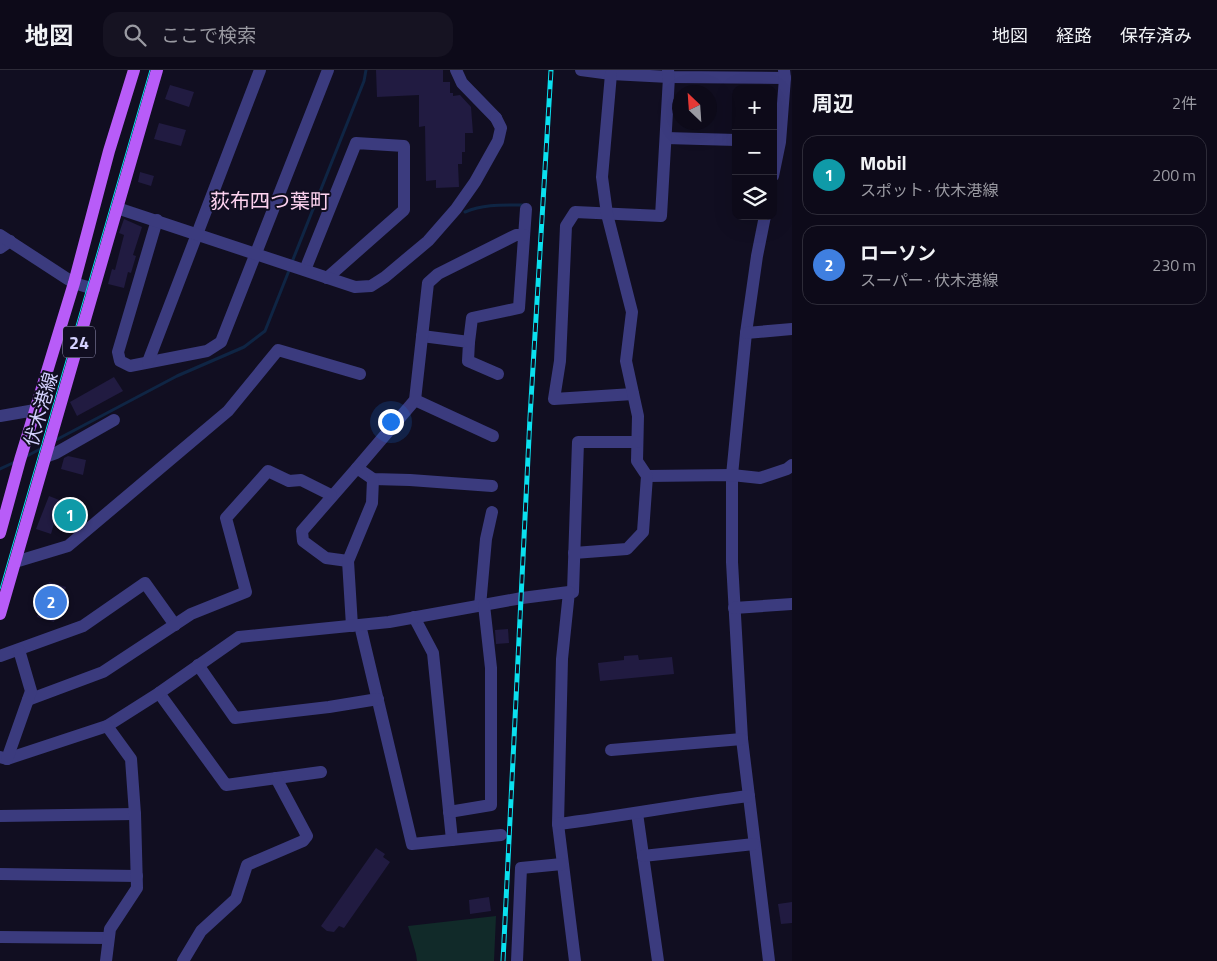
<!DOCTYPE html>
<html lang="ja">
<head>
<meta charset="utf-8">
<style>
	:root { --surface:#0d0a19; --page:#161322; --text:#f1f3f6; --muted:#9a9aa2; --line:#2d2b38; --accent:#0ae0ef }
	body { margin:0; font-family:"Titillium Web","Noto Sans JP",sans-serif; background:var(--page); color:var(--text) }
	.controls { position:absolute; right:15px; top:15px; display:grid; overflow:hidden; border-radius:10px; box-shadow:0 5px 20px #0002 }
	.controls button { width:45px; height:45px; display:grid; place-items:center; padding:0; border:0; border-bottom:1px solid var(--line); background:var(--surface); color:var(--text); font:25px sans-serif }
	.compass { position:absolute; left:672px; top:15px; width:45px; height:45px; border-radius:50%; background:var(--surface); box-shadow:0 5px 20px #0002; rotate:335deg }
	.you { position:absolute; left:390px; top:351px; width:18px; height:18px; margin:-12px; border:4px solid #fff; border-radius:50%; background:#1a73e8; box-shadow:0 0 0 8px #1a73e833 }
	.badge { display:grid; place-items:center; width:32px; height:32px; border-radius:50%; background:var(--accent); color:#fff; font-size:16px; font-weight:700 }
	.pin { position:absolute; translate:-50% -50%; border:2px solid #fff; box-shadow:0 1px 5px #0006 }
	.list { margin:0; padding:0; list-style:none }
	h2 { display:flex; justify-content:space-between; align-items:center; height:65px; margin:0; padding:0 20px; font-size:21px }
	h2 small { font-size:16px; font-weight:400; color:var(--muted) }
	.list li { display:grid; grid-template-columns:32px 1fr auto; gap:15px; align-items:center; box-sizing:border-box; height:80px; margin:0 10px 10px; padding:0 10px; border:1px solid var(--line); border-radius:15px }
	.list b { display:block; font-size:19px; white-space:nowrap }
	.list p { margin:0; font-size:16px; white-space:nowrap; color:var(--muted) }
	.list em { font-size:16px; font-style:normal; color:var(--muted) }
	.icon { flex:none; width:28px; height:28px; fill:none; stroke:currentColor; stroke-width:2; stroke-linecap:round; stroke-linejoin:round }
	.map { position:relative; flex:none; width:792px; height:891px; overflow:hidden }
	header { display:flex; align-items:center; gap:30px; box-sizing:border-box; height:70px; padding:0 25px; background:var(--surface); border-bottom:1px solid var(--line) }
	header strong { font-size:24px }
	nav { display:flex; gap:28px; margin-inline-start:auto; font-size:18px }
	.search { width:350px; height:45px; background:var(--page); display:flex; align-items:center; gap:12px; box-sizing:border-box; padding:0 18px; border-radius:15px; color:var(--muted); font-size:19px }
	main { display:flex }
	aside { flex:1; background:var(--surface) }
	.map>svg:first-child { display:block }
	.green { fill:#112a29 }
	.lines { fill:none; stroke-linecap:round; stroke-linejoin:round }
	.stream { stroke:#0f2544; stroke-width:3 }
	.building { fill:#211b41 }
	.minor { stroke:#3b3b7e; stroke-width:12 }
	.tertiary { stroke:#3b3b7e; stroke-width:12 }
	.primary { stroke:#b85cf8; stroke-width:12 }
	.tram { stroke:#0ae0ef; stroke-width:1 }
	.rail-casing { stroke:#0ae0ef; stroke-width:5 }
	.rail { stroke:#110e21; stroke-width:3; stroke-dasharray:9; stroke-linecap:butt }
	.labels { text-anchor:middle; dominant-baseline:central; stroke-width:4; stroke-linejoin:round; paint-order:stroke }
	.shield { fill:#110e21; stroke:#9996bb; stroke-width:1 }
	.shield-label { font-size:18px; font-weight:bold; fill:#d3d0fd }
	.street-label { font-size:19px; fill:#d3d0fd; stroke:#110e21 }
	.neighbourhood-label { font-size:20px; fill:#fdd2ef; stroke:#110e21 }
</style>
</head>
<body>
<header>
<strong>地図</strong>
<div class="search"><svg class="icon" aria-label="search" viewBox="0 0 24 24"><circle cx="10" cy="10" r="6"/><path d="M15 15l6 6"/></svg>ここで検索</div>
<nav><a>地図</a><a>経路</a><a>保存済み</a></nav>
</header>
<main>
<div class="map">
<svg width="792" height="891" viewBox="0 0 792 891">
	<rect width="100%" height="100%" fill="#110e21"/>
	<path class="green" d="M 496,846 L 494,891 L 417,891 L 416,884 L 408,856 Z"/>
	<g class="lines">
		<g class="stream">
			<path d="M 465,142 C 484,134 502,135 523,135"/>
			<path d="M 292,192 L 364,11 L 366,0"/>
			<path d="M 54,371 L 177,306 L 244,277 L 265,261 L 290,198"/>
			<path d="M 25,387 L 44,377"/>
			<path d="M 0,399 L 15,392"/>
		</g>
	</g>
	<g class="building">
		<path d="M 376,0 L 443,0 L 443,12 L 450,12 L 450,23 L 453,23 L 453,26 L 460,25 L 471,37 L 473,63 L 465,63 L 465,82 L 462,82 L 462,94 L 458,94 L 459,117 L 436,118 L 436,110 L 426,111 L 425,56 L 419,57 L 419,25 L 377,27 Z"/>
		<path d="M 170,15 L 194,22 L 189,37 L 165,29 Z"/>
		<path d="M 159,53 L 186,60 L 181,76 L 154,69 Z"/>
		<path d="M 140,102 L 154,106 L 151,116 L 138,112 Z"/>
		<path d="M 124,149 L 142,157 L 133,185 L 136,186 L 131,203 L 128,202 L 124,218 L 108,214 L 112,199 L 115,200 L 124,165 L 119,163 Z"/>
		<path d="M 114,307 L 123,321 L 77,346 L 70,332 Z"/>
		<path d="M 68,386 L 86,390 L 83,405 L 61,399 L 64,388 Z"/>
		<path d="M 49,426 L 67,433 L 68,430 L 86,437 L 83,446 L 78,444 L 71,461 L 54,454 L 51,464 L 36,459 Z"/>
		<path d="M 49,512 L 66,517 L 54,552 L 37,547 Z"/>
		<path d="M 508,559 L 509,573 L 496,574 L 495,560 Z"/>
		<path d="M 638,585 L 639,590 L 672,587 L 674,604 L 600,611 L 598,593 L 624,590 L 624,586 Z"/>
		<path d="M 376,778 L 385,784 L 383,787 L 390,792 L 344,858 L 339,856 L 334,862 L 327,861 L 321,856 Z"/>
		<path d="M 489,827 L 491,841 L 470,844 L 469,830 Z"/>
		<path d="M 792,832 L 792,853 L 781,854 L 778,834 Z"/>
	</g>
	<g class="lines">
		<g class="minor">
			<path d="M 456,0 L 462,13 L 496,48"/>
			<path d="M 581,0 L 611,4 L 669,7 L 785,8"/>
			<path d="M 666,68 L 736,70"/>
			<path d="M 773,106 L 780,72 L 785,8 L 784,0"/>
			<path d="M 765,146 L 757,186 L 746,263 L 732,405 L 732,492 L 742,669 L 769,891"/>
			<path d="M 157,150 L 118,282 L 120,291 L 130,296 L 207,281 L 221,272 L 328,0"/>
			<path d="M 0,178 L 10,171"/>
			<path d="M 305,200 L 356,73 L 404,76 L 404,140 L 327,208"/>
			<path d="M 746,263 L 792,259"/>
			<path d="M 422,266 L 469,272 L 468,291 L 498,304"/>
			<path d="M 469,272 L 472,248 L 519,238 L 526,139"/>
			<path d="M 148,292 L 260,0"/>
			<path d="M 633,324 L 554,329 L 560,291 L 566,156 L 575,142 L 661,146 L 669,7 L 668,0"/>
			<path d="M 415,330 L 493,366"/>
			<path d="M 0,346 L 35,340"/>
			<path d="M 45,387 L 56,383 L 114,350"/>
			<path d="M 647,406 L 732,405 L 760,408 L 787,399 L 792,395"/>
			<path d="M 492,416 L 410,410 L 373,409 L 357,398 L 415,330 L 428,213 L 438,204 L 516,165 L 524,165"/>
			<path d="M 574,483 L 627,479 L 643,462 L 647,406 L 637,391 L 638,346 L 626,291 L 632,242 L 607,144 L 602,107 L 611,4"/>
			<path d="M 348,491 L 326,488 L 303,471 L 302,461 L 357,398"/>
			<path d="M 15,492 L 68,476 L 228,341 L 278,280 L 360,304"/>
			<path d="M 573,522 L 578,372 L 637,372"/>
			<path d="M 480,536 L 486,469 L 492,442"/>
			<path d="M 734,538 L 792,534"/>
			<path d="M 414,547 L 433,583 L 452,770"/>
			<path d="M 360,555 L 412,774 L 501,765"/>
			<path d="M 352,556 L 348,491 L 372,433 L 373,409"/>
			<path d="M 0,586 L 83,556 L 145,513 L 175,555"/>
			<path d="M 198,595 L 235,648 L 329,637 L 378,629"/>
			<path d="M 159,623 L 226,715 L 321,702"/>
			<path d="M 28,630 L 103,602 L 191,544 L 246,522 L 226,448 L 268,401 L 289,411 L 301,410 L 331,425"/>
			<path d="M 611,680 L 742,669"/>
			<path d="M 0,687 L 7,689 L 107,656 L 159,623 L 239,567 L 389,552 L 522,528 L 569,522 L 562,589 L 558,754 L 575,891"/>
			<path d="M 7,689 L 31,621 L 19,580"/>
			<path d="M 449,742 L 491,735 L 491,598 L 484,535"/>
			<path d="M 637,743 L 658,891"/>
			<path d="M 0,746 L 135,744"/>
			<path d="M 558,754 C 622,746 685,734 749,726"/>
			<path d="M 643,786 L 754,774"/>
			<path d="M 0,804 L 137,806"/>
			<path d="M 0,867 L 108,868"/>
			<path d="M 106,891 L 110,859 L 137,818 L 135,744 L 131,689 L 107,656"/>
			<path d="M 183,891 L 201,861 L 236,829 L 247,795 L 303,771 L 307,766 L 276,708"/>
			<path d="M 517,891 L 521,798 L 562,794"/>
		</g>
		<g class="tertiary">
			<path d="M 117,138 L 355,217 L 371,216 L 385,207 L 428,171 L 456,139 L 475,112 L 498,71 L 501,58 L 496,48"/>
			<path d="M 0,165 L 66,208 L 74,213 L 94,219"/>
		</g>
		<g class="primary">
			<path d="M 0,463 L 20,390 L 74,213 L 109,81 L 134,0"/>
			<path d="M 0,544 L 157,0"/>
		</g>
		<path class="tram" d="M 0,519 L 150,0"/>
		<defs>
			<path id="rail" d="M 503,891 L 530,347 L 551,0"/>
		</defs>
		<use href="#rail" class="rail-casing"/>
		<use href="#rail" class="rail"/>
	</g>
	<g class="labels">
		<rect class="shield" x="63" y="256.5" width="32" height="31" rx="4"/>
		<g class="shield-label">
			<text x="79" y="272">24</text>
		</g>
		<g class="street-label">
			<text transform="translate(40 339) rotate(-74)">伏木港線</text>
		</g>
		<g class="neighbourhood-label">
			<text x="270" y="130">荻布四つ葉町</text>
		</g>
	</g>
</svg>
<div class="controls">
<button>+</button>
<button>−</button>
<button><svg class="icon" aria-label="layers" viewBox="0 0 24 24"><path d="M12 4l9 5-9 5-9-5zM3 14l9 5 9-5"/></svg></button>
</div>
<svg class="compass" viewBox="-18 -18 36 36"><path d="M0-13l5 13h-10z" fill="#e53935"/><path d="M0 13l5-13h-10z" fill="#9a9aa2"/></svg>
<div class="you"></div>
<div class="pin badge" style="left:70px;top:445px;background:#0f9aa8">1</div>
<div class="pin badge" style="left:51px;top:532px;background:#3f7fe0">2</div>
</div>
<aside>
<h2>周辺<small>2件</small></h2>
<ul class="list">
<li><span class="badge" style="background:#0f9aa8">1</span><div><b>Mobil</b><p>スポット · 伏木港線</p></div><em>200 m</em></li>
<li><span class="badge" style="background:#3f7fe0">2</span><div><b>ローソン</b><p>スーパー · 伏木港線</p></div><em>230 m</em></li>
</ul>
</aside>
</main>
</body>
</html>
